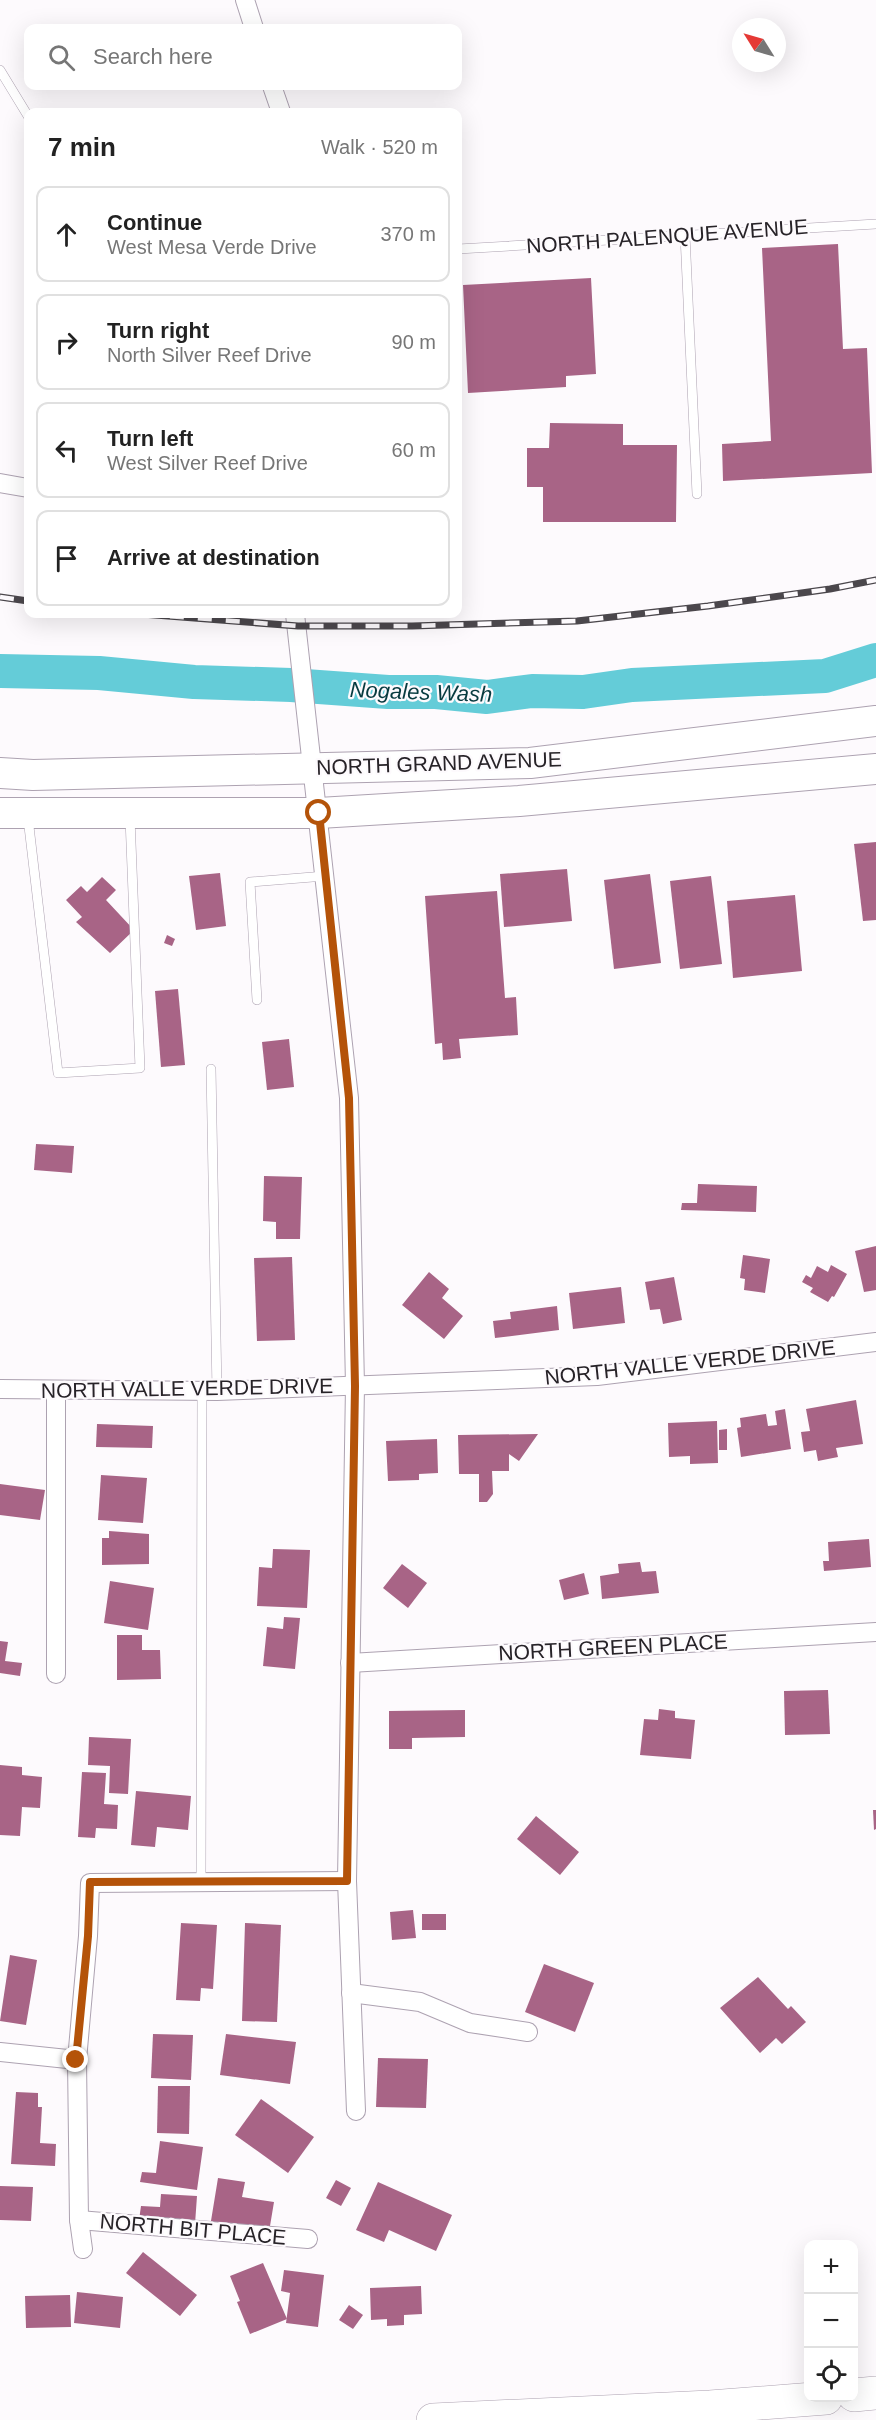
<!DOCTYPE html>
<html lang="en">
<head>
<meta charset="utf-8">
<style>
	:root { --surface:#fff; --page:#f6f6f6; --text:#222; --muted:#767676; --line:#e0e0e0 }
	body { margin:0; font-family:Arial,sans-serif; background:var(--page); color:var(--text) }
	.controls { position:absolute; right:18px; bottom:18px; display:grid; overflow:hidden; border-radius:12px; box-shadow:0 6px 24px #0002 }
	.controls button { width:54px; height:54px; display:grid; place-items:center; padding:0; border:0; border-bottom:2px solid var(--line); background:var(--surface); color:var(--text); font:30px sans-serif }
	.compass { position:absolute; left:732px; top:18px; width:54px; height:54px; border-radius:50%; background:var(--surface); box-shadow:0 6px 24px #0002; rotate:307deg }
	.stop { position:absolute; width:18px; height:18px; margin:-14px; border:4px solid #b45309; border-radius:50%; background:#fff }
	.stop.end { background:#b45309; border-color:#fff; box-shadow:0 2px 6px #0008 }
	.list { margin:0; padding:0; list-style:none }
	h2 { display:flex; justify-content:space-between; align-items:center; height:78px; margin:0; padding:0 24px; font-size:26px }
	h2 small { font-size:20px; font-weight:400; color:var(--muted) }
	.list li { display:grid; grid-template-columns:39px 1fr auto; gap:18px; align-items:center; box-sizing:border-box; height:96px; margin:0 12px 12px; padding:0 12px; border:2px solid var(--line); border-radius:12px }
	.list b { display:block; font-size:22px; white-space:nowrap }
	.list p { margin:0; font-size:20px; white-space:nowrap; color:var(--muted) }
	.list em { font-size:20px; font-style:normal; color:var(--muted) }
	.icon { flex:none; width:33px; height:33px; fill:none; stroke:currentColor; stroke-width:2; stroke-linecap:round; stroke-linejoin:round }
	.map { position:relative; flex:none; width:876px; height:2420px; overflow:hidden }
	.search { position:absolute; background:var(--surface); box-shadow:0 6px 24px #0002; left:24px; top:24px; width:438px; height:66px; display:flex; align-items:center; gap:15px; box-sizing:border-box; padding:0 21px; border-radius:12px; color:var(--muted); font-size:22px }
	.panel { position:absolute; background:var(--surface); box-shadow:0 6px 24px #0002; left:24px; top:108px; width:438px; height:510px; border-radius:12px }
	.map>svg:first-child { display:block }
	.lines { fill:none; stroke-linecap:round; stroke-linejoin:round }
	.river { stroke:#64ccd8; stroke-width:34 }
	.building { fill:#a86486 }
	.lane-casing { stroke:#ada2b1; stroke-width:10 }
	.street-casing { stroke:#ada2b1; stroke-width:20 }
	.primary-casing { stroke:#ada2b1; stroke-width:32 }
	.highway-casing { stroke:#ada2b1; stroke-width:34 }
	.lane { stroke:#fff; stroke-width:9 }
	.street { stroke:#fff; stroke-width:18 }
	.primary { stroke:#fff; stroke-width:30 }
	.highway { stroke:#fff; stroke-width:33 }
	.rail-casing { stroke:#4b474c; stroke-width:7 }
	.rail { stroke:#fdfafd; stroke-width:4.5; stroke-dasharray:14; stroke-linecap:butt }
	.route { stroke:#b45309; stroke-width:8 }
	.labels { text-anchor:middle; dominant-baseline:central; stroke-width:4.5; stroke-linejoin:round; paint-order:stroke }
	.street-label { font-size:21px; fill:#272328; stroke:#fdfafd }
	.water-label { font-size:22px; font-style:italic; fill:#083b40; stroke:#fdfafd }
</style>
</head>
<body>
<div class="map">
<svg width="876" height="2420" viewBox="0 0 876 2420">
	<rect width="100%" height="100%" fill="#fdfafd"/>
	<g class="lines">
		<path class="river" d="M 0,671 L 99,673 L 194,682 L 291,685 L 388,692 L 436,692 L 487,697 L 532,691 L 583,692 L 632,685 L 825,676 L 876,660"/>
	</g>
	<g class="building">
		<path d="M 838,244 L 843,349 L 867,348 L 872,473 L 723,481 L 722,444 L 771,441 L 762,248 Z"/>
		<path d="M 591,278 L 596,374 L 566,376 L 566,387 L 468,393 L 463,285 Z"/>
		<path d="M 550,423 L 623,424 L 623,445 L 677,445 L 676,522 L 543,522 L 543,487 L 527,487 L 527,448 L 549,448 Z"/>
		<path d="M 876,842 L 876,920 L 863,921 L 854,844 Z"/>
		<path d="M 567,869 L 572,921 L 504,927 L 500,874 Z"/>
		<path d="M 220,873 L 226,926 L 196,930 L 189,876 Z"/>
		<path d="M 650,874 L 661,963 L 614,969 L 604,880 Z"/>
		<path d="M 711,876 L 722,964 L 680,969 L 670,881 Z"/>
		<path d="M 102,877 L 116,890 L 106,900 L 134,930 L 110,953 L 76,922 L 82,917 L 66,900 L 81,886 L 87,892 Z"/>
		<path d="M 497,891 L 505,998 L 516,997 L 518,1035 L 459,1039 L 461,1058 L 443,1060 L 442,1043 L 435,1044 L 425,896 Z"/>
		<path d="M 795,895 L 802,971 L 733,978 L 727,901 Z"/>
		<path d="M 167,935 L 175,939 L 172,946 L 164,943 Z"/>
		<path d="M 178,989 L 185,1065 L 161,1067 L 155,991 Z"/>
		<path d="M 289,1039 L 294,1087 L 267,1090 L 262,1042 Z"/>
		<path d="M 36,1144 L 74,1146 L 72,1173 L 34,1170 Z"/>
		<path d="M 264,1176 L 302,1177 L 300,1239 L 276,1239 L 276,1222 L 263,1221 Z"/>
		<path d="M 698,1184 L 757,1186 L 756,1212 L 681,1210 L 682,1203 L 697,1203 Z"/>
		<path d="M 876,1246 L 876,1290 L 864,1292 L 855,1251 Z"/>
		<path d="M 743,1255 L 770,1259 L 765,1293 L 744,1290 L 745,1279 L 740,1278 Z"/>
		<path d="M 292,1257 L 295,1340 L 257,1341 L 254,1258 Z"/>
		<path d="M 831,1265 L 847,1274 L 834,1297 L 832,1296 L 828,1302 L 810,1292 L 813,1288 L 802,1282 L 806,1275 L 811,1278 L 817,1266 L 828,1272 Z"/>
		<path d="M 429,1272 L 449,1289 L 442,1298 L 463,1316 L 444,1339 L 402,1305 Z"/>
		<path d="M 674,1277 L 682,1320 L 663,1324 L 660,1309 L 650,1310 L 645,1282 Z"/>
		<path d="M 621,1287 L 625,1323 L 573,1329 L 569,1293 Z"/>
		<path d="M 557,1306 L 559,1330 L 495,1338 L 493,1321 L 511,1319 L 510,1312 Z"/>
		<path d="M 856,1400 L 863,1444 L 836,1448 L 838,1457 L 818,1461 L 816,1450 L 804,1452 L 801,1432 L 810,1431 L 806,1409 Z"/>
		<path d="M 785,1409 L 791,1449 L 741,1457 L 737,1428 L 741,1427 L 740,1418 L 766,1414 L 768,1426 L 777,1425 L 775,1411 Z"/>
		<path d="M 717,1421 L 718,1463 L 690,1464 L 690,1456 L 669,1457 L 668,1423 Z"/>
		<path d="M 97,1424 L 153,1426 L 152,1448 L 96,1447 Z"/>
		<path d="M 727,1429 L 727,1450 L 719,1450 L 719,1430 Z"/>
		<path d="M 538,1434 L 519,1461 L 509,1454 L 509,1471 L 492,1471 L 493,1494 L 487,1502 L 479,1502 L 479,1474 L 459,1474 L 458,1435 Z"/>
		<path d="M 437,1439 L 438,1473 L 419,1474 L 419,1480 L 388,1481 L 386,1441 Z"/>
		<path d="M 101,1475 L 147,1478 L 143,1523 L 98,1520 Z"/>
		<path d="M 0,1484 L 45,1490 L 40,1520 L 0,1515 Z"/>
		<path d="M 109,1531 L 149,1534 L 149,1564 L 102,1565 L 102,1538 L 109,1538 Z"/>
		<path d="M 869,1539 L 871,1567 L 824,1571 L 823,1561 L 829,1561 L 828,1542 Z"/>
		<path d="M 273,1549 L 310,1550 L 307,1608 L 257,1606 L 259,1567 L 272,1568 Z"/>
		<path d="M 640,1562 L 642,1572 L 656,1571 L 659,1593 L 602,1599 L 600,1576 L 619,1573 L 618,1564 Z"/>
		<path d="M 402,1564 L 427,1583 L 408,1608 L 383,1588 Z"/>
		<path d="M 584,1573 L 589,1594 L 564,1600 L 559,1580 Z"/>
		<path d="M 110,1581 L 154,1588 L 148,1630 L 104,1623 Z"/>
		<path d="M 284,1617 L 300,1618 L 295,1669 L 263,1666 L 267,1627 L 283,1629 Z"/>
		<path d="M 117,1635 L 142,1635 L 142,1650 L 160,1650 L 161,1679 L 117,1680 Z"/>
		<path d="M 0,1641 L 8,1642 L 5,1661 L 22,1663 L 20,1676 L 0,1673 Z"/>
		<path d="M 828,1690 L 830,1734 L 785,1735 L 784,1691 Z"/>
		<path d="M 659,1709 L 675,1711 L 675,1718 L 695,1720 L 691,1759 L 640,1755 L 644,1719 L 658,1720 Z"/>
		<path d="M 465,1710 L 465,1737 L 412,1738 L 412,1749 L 389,1749 L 389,1711 Z"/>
		<path d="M 89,1737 L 131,1739 L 128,1794 L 109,1793 L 110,1766 L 88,1765 Z"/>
		<path d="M 0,1765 L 22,1767 L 22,1775 L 42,1777 L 40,1808 L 22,1807 L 20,1836 L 0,1835 Z"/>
		<path d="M 82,1772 L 106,1773 L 104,1804 L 118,1805 L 117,1829 L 96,1828 L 95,1838 L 78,1837 Z"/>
		<path d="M 136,1791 L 191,1796 L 188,1830 L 157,1827 L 155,1847 L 131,1845 Z"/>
		<path d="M 873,1810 L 876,1810 L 876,1829 L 874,1830 Z"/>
		<path d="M 536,1816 L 579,1852 L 560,1875 L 517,1839 Z"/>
		<path d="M 413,1910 L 416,1938 L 392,1940 L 390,1912 Z"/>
		<rect x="422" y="1914" width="24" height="16"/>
		<path d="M 181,1923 L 217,1925 L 213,1989 L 201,1988 L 200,2001 L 176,2000 Z"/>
		<path d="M 245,1923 L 281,1925 L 277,2022 L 242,2021 Z"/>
		<path d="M 10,1955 L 37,1960 L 26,2025 L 0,2021 Z"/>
		<path d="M 544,1964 L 594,1983 L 575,2032 L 525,2012 Z"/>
		<path d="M 758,1977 L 788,2009 L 791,2006 L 806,2022 L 782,2044 L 776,2038 L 760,2053 L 720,2008 Z"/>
		<path d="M 153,2034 L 193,2035 L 191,2080 L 151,2078 Z"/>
		<path d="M 226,2034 L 296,2042 L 290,2084 L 220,2075 Z"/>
		<path d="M 378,2058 L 428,2059 L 426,2108 L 376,2107 Z"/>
		<path d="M 158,2086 L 190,2086 L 189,2134 L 157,2133 Z"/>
		<path d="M 16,2092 L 38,2093 L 38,2107 L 42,2107 L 40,2143 L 56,2144 L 55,2166 L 11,2164 Z"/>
		<path d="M 261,2099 L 314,2137 L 288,2173 L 235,2135 Z"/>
		<path d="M 160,2141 L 203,2147 L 197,2190 L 140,2182 L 142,2172 L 156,2173 Z"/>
		<path d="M 218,2178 L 245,2182 L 242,2197 L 274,2202 L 269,2232 L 210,2227 Z"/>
		<path d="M 336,2180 L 351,2188 L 341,2206 L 326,2198 Z"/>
		<path d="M 378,2182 L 452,2215 L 436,2251 L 389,2230 L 384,2242 L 356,2230 Z"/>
		<path d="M 0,2186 L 33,2187 L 31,2221 L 0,2220 Z"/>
		<path d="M 161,2194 L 197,2196 L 195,2224 L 139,2220 L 141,2206 L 160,2207 Z"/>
		<path d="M 143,2252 L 197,2295 L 180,2316 L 126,2273 Z"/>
		<path d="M 263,2263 L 287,2319 L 250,2334 L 237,2302 L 240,2301 L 230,2276 Z"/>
		<path d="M 284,2270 L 324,2275 L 318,2327 L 286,2323 L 290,2293 L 281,2291 Z"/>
		<path d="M 421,2286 L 422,2314 L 404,2315 L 404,2325 L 387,2326 L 387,2319 L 371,2320 L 370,2288 Z"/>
		<path d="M 77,2292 L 123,2297 L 120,2328 L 74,2323 Z"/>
		<path d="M 70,2295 L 71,2327 L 26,2328 L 25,2296 Z"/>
		<path d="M 349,2305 L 363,2315 L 353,2329 L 339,2320 Z"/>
	</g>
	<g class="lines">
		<defs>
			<g id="lane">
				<path d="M 0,70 L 28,116"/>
				<path d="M 685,235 L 697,494"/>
				<path d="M 458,249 L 876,224"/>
				<path d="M 28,818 L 58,1073 L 140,1068 L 130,818"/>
				<path d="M 257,1000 L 250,882 L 325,876"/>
				<path d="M 211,1069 L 217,1391"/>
				<path d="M 201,1882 L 202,1391"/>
			</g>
			<g id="street">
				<path d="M 245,0 L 254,28"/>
				<path d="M 272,86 L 281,112"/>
				<path d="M 0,483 L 28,488"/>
				<path d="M 295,614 L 349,1098 L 355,1386 L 347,1881 L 356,2111"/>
				<path d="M 0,1389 L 217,1391 L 597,1376 L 876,1342"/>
				<path d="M 56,1390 L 56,1674"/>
				<path d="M 350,1663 L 876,1632"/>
				<path d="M 351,1993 L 420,2002 L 470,2023 L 528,2032"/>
				<path d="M 0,2052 L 77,2060"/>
				<path d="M 79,2220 L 308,2239"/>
				<path d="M 83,2249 L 79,2220 L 77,2060 L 88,1936 L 90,1883 L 347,1881"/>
			</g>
			<g id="primary">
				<path d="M 0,773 L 33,775 L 530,763 L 876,721"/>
				<path d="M 0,813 L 319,813 L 519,801 L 876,769"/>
			</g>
			<g id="highway">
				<path d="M 854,2395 L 876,2393"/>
				<path d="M 433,2420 L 710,2407 L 826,2398"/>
			</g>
		</defs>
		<use href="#lane" class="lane-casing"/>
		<use href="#street" class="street-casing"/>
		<use href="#primary" class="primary-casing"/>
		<use href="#highway" class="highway-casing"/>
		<use href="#lane" class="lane"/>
		<use href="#street" class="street"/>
		<use href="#primary" class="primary"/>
		<use href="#highway" class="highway"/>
		<defs>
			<g id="rail">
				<path d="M 0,597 L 28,601"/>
				<path d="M 142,614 L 298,626 L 412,626 L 577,621 L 708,606 L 830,589 L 876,580"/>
			</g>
		</defs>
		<use href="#rail" class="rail-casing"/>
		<use href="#rail" class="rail"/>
	</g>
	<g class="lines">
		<path class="route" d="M 76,2060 L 88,1936 L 90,1882 L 347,1881 L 355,1386 L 349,1098 L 319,813"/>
	</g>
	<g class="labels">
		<g class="street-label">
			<text transform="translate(667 236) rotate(-4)">NORTH PALENQUE AVENUE</text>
			<text transform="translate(439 763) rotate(-2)">NORTH GRAND AVENUE</text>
			<text transform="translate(690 1362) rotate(-6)">NORTH VALLE VERDE DRIVE</text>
			<text transform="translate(187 1388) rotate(-1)">NORTH VALLE VERDE DRIVE</text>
			<text transform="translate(613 1647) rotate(-3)">NORTH GREEN PLACE</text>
			<text transform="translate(193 2229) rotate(5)">NORTH BIT PLACE</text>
		</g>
		<g class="water-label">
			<text transform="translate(421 692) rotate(2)">Nogales Wash</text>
		</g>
	</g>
</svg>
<div class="controls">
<button>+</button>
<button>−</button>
<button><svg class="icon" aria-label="locate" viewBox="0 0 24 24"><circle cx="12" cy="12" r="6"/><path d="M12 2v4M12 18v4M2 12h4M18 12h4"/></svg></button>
</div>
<svg class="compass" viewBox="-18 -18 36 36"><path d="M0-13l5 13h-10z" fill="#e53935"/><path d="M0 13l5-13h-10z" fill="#767676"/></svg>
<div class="stop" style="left:319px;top:813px"></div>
<div class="stop end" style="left:76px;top:2060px"></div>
<div class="search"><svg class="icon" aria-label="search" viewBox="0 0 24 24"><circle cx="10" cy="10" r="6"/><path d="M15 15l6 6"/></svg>Search here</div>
<section class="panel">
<h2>7 min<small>Walk · 520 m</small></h2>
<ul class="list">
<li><svg class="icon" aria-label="ahead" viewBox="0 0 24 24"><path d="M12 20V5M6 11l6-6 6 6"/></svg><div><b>Continue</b><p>West Mesa Verde Drive</p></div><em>370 m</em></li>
<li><svg class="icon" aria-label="right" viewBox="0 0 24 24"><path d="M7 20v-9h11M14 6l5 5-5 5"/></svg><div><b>Turn right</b><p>North Silver Reef Drive</p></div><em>90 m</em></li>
<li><svg class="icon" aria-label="left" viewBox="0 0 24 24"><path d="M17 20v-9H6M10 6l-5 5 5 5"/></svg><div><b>Turn left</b><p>West Silver Reef Drive</p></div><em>60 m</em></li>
<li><svg class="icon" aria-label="arrive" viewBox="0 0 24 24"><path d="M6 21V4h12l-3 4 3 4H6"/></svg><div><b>Arrive at destination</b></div></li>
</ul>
</section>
</div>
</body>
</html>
